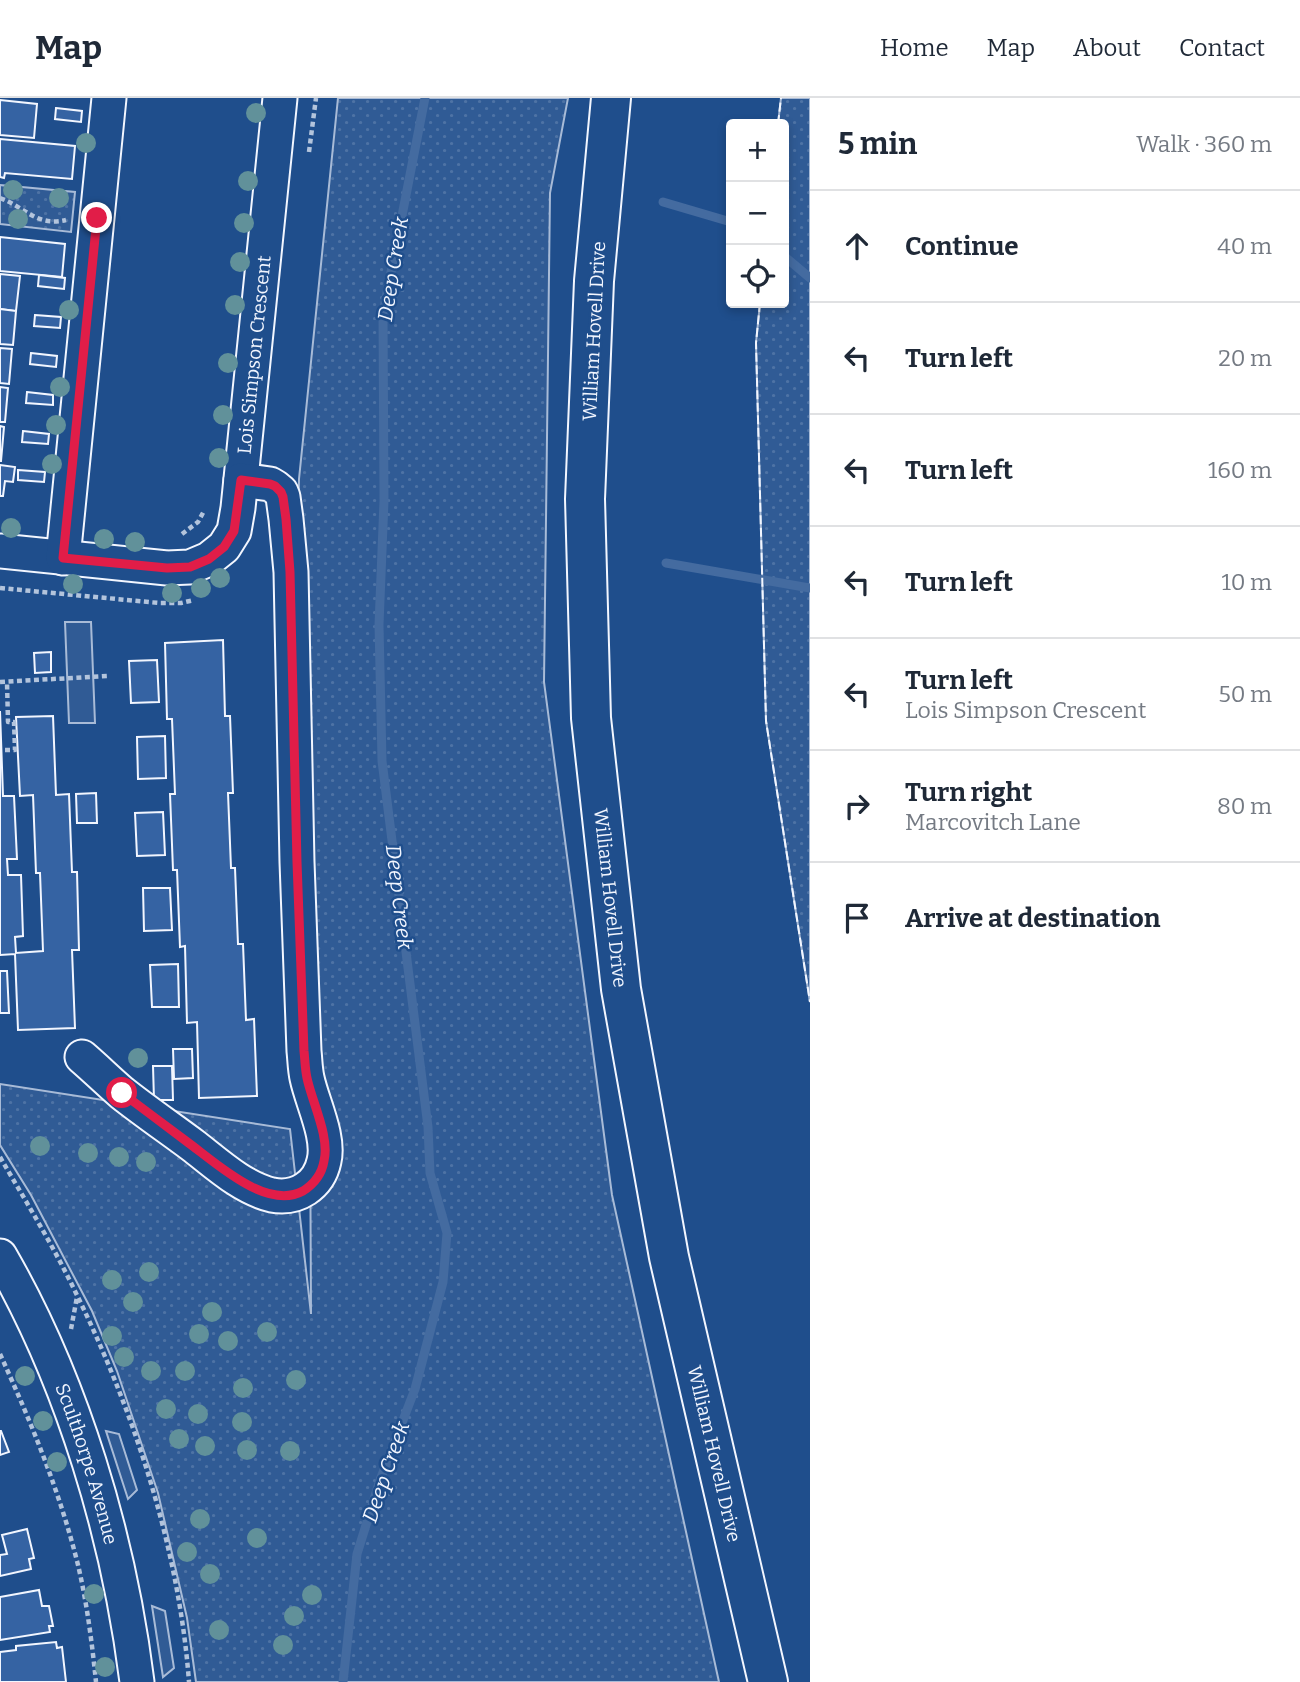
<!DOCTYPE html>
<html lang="en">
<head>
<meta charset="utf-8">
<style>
	:root { --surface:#fff; --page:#f2f2f3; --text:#1f2937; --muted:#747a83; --line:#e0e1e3 }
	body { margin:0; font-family:Bitter,serif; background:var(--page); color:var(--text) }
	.controls { position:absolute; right:21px; top:21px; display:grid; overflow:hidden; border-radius:7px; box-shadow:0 4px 10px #0003 }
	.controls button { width:63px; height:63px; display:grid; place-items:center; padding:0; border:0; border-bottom:2px solid var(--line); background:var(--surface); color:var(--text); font:35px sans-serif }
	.stop { position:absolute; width:21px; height:21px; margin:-16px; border:5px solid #e11d48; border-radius:50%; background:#fff }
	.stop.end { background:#e11d48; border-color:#fff; box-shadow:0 2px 7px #0008 }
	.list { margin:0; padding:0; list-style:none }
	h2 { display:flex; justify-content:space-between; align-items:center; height:91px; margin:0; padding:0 28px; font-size:30px }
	h2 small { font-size:23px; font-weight:400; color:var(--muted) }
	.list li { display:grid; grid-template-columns:46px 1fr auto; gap:21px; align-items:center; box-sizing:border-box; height:112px; padding:0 28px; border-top:2px solid var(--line) }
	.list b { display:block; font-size:26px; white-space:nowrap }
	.list p { margin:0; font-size:23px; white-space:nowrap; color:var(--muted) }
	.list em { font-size:23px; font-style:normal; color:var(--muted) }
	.icon { flex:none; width:38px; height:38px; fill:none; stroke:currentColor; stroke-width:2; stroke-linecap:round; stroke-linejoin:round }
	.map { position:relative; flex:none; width:810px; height:1584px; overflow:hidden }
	header { display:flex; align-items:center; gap:42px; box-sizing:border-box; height:98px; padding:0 35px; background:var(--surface); border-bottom:2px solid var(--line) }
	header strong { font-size:33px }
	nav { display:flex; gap:38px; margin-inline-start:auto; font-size:24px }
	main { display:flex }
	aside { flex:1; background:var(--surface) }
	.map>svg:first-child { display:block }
	.green { fill:url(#green-dots); stroke:#a8bbd7; stroke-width:2 }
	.built { fill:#305b95; stroke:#a8bbd7; stroke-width:2 }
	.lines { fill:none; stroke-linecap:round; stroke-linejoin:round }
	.stream { stroke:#446ba0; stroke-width:9 }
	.building { fill:#3563a3; stroke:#f2f6ff; stroke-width:2 }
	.minor-casing { stroke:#f2f6ff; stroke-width:37 }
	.major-casing { stroke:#f2f6ff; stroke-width:42 }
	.path { stroke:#b3c4dc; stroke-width:4.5; stroke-dasharray:5 3.5; stroke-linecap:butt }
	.minor { stroke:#1f4e8c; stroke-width:33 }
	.major { stroke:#1f4e8c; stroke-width:38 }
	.fence { stroke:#f2f6ff; stroke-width:2; stroke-dasharray:9 3.5; stroke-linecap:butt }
	.tree { fill:#61919a }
	.route { stroke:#e11d48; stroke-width:9 }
	.labels { text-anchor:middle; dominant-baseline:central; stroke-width:5; stroke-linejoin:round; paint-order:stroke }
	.street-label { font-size:19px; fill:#f2f6ff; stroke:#1f4e8c }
	.water-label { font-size:21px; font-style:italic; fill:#f2f6ff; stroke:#1f4e8c }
</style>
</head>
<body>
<header>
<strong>Map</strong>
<nav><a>Home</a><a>Map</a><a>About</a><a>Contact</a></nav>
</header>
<main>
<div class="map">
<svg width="810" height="1584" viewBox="0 0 810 1584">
	<defs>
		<pattern id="green-dots" width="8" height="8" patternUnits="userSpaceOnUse" patternTransform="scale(1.75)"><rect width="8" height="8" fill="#305b95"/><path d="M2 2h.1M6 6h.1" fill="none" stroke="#4e73a5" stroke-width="1.8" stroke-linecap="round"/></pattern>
	</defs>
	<rect width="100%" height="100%" fill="#1f4e8c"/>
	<g class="green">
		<path d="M 338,0 L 568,0 L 550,95 L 544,584 L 612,1097 L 719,1584 L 196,1584 L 187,1520 L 158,1395 L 117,1273 L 92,1213 L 31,1097 L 0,1047 L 0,986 L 290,1031 L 311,1216 L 310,1007 L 296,537 L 299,381 Z"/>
		<path d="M 781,0 L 810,0 L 810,904 L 766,623 L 756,245 L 760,205 L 784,205 L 784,26 L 778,26 Z"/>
		<path d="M 0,87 L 75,94 L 71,134 L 0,126 Z"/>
	</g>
	<g class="built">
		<path d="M 65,524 L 91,524 L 95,625 L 69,625 Z"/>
		<path d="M 106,1333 L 119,1336 L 137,1392 L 128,1401 Z"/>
		<path d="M 152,1508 L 165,1513 L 174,1570 L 163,1579 Z"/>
	</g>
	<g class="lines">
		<g class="stream">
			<path d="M 663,104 L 731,124"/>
			<path d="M 784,158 L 810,180"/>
			<path d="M 666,465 L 810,490"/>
			<path d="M 343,1584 L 357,1456 L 380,1382 L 415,1291 L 443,1184 L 447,1135 L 430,1075 L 428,1029 L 382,663 L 379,527 L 384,403 L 383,215 L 425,0"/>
		</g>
	</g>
	<g class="building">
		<path d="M 0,2 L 37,6 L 34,40 L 0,37 Z"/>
		<path d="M 56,10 L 82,13 L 81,24 L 55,21 Z"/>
		<path d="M 0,41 L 75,48 L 72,81 L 5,75 L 4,80 L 0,79 Z"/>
		<path d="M 0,139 L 65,146 L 62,179 L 0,173 Z"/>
		<path d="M 0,176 L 20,178 L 16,213 L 0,211 Z"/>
		<path d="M 39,177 L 65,180 L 64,191 L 38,188 Z"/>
		<path d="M 0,211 L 16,213 L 13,247 L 0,246 Z"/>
		<path d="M 35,217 L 61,219 L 60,230 L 34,228 Z"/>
		<path d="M 0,250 L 12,251 L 9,286 L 0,285 Z"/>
		<path d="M 31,255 L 57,258 L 56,269 L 30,266 Z"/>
		<path d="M 0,289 L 8,290 L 5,324 L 0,324 Z"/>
		<path d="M 27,294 L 53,297 L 53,307 L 26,305 Z"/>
		<path d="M 0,328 L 4,329 L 1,363 L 0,363 Z"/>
		<path d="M 23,333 L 49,336 L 48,346 L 22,344 Z"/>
		<path d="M 0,367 L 15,369 L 13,384 L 5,383 L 3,398 L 0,398 Z"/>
		<path d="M 18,372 L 45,374 L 44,384 L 18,382 Z"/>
		<path d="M 223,542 L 225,618 L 230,618 L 233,695 L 228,695 L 231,770 L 235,770 L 238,846 L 243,846 L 246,922 L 254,921 L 257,998 L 199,1000 L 197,924 L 187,925 L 185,848 L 180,849 L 177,772 L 173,772 L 170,696 L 175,696 L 172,621 L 167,621 L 165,545 Z"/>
		<path d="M 51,554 L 51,574 L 35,575 L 34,555 Z"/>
		<path d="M 157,562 L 159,604 L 131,605 L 129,563 Z"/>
		<path d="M 0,613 L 3,698 L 14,698 L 17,761 L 7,761 L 8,777 L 21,777 L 23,838 L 15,839 L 16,855 L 43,853 L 40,775 L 36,775 L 33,697 L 20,698 L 16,619 L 53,618 L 56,697 L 69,696 L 72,774 L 77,774 L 79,852 L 72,852 L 75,930 L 18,932 L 15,856 L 0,857 Z"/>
		<path d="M 165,638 L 166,680 L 138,681 L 137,639 Z"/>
		<path d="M 96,695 L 97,725 L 77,725 L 76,696 Z"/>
		<path d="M 163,714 L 165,757 L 137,758 L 135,715 Z"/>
		<path d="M 143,790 L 170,790 L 172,832 L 144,833 Z"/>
		<path d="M 178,866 L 179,909 L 152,909 L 150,867 Z"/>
		<path d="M 0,873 L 7,873 L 9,915 L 0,915 Z"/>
		<path d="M 173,951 L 192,951 L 193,980 L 174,981 Z"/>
		<path d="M 153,968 L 172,968 L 173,1002 L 154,1002 Z"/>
		<path d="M 0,1333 L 1,1333 L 9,1354 L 0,1357 Z"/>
		<path d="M 27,1431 L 34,1460 L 29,1461 L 31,1471 L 0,1478 L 0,1457 L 7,1456 L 2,1437 Z"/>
		<path d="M 39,1492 L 42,1508 L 49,1508 L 53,1528 L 49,1528 L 50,1534 L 0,1542 L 0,1499 Z"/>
		<path d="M 56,1544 L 57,1550 L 62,1549 L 66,1584 L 0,1584 L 0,1554 L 16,1552 L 16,1548 Z"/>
	</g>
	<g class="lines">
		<defs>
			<g id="minor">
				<path id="s1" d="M 0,453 L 167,470 L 190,469 L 209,461 L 224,449 L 234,433 L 238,410 L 280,0"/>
				<path d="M 63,460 L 109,0"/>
				<path d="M 82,959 C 96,971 108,983 122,995 C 146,1014 171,1031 195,1049 C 218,1067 243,1090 272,1097 C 297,1102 319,1087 324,1063 C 330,1039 312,1004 307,980 C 305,971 305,962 304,953 L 297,764 L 291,474 L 286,421 L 283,399 L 281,394 L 275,389 L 270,386 L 241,382"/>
				<path id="s2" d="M 0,1158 C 73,1284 119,1440 137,1584"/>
			</g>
			<g id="major">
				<path id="s3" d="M 611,0 L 594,183 L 585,401 L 591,620 L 621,891 L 669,1159 L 768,1584"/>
			</g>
		</defs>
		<use href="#minor" class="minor-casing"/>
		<use href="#major" class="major-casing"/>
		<g class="path">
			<path d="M 309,54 L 316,0"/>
			<path d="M 0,100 C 25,109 36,129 66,122"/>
			<path d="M 182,436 L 198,424 L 204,413"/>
			<path d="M 0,490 L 159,505 L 181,505 L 194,502"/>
			<path d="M 0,584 L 107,578"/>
			<path d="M 5,652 L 15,652 L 14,624 L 8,624 L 7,584"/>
			<path d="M 0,1059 C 25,1102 51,1144 73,1189 C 133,1310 179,1449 189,1584"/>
			<path d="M 71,1231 L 77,1199"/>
			<path d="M 0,1256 C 31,1324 60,1394 78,1467 C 87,1505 92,1545 96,1584"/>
		</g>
		<use href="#minor" class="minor"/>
		<use href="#major" class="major"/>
		<g class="fence">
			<path d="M 778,26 L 781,0"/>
			<path d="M 760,205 L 756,245 L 766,623 L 810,904"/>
		</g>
	</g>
	<g class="tree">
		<circle cx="256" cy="15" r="10"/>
		<circle cx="86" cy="45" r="10"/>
		<circle cx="248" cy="83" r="10"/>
		<circle cx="13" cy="92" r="10"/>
		<circle cx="59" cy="100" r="10"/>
		<circle cx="18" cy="121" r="10"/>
		<circle cx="244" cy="125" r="10"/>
		<circle cx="240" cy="164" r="10"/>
		<circle cx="235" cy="207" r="10"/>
		<circle cx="69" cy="212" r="10"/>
		<circle cx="228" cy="265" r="10"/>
		<circle cx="60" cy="289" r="10"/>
		<circle cx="223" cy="317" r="10"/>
		<circle cx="56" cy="327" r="10"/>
		<circle cx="219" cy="360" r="10"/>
		<circle cx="52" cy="366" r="10"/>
		<circle cx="11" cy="430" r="10"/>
		<circle cx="104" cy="441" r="10"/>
		<circle cx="135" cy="444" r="10"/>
		<circle cx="220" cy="480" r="10"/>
		<circle cx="73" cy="486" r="10"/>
		<circle cx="201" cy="490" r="10"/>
		<circle cx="172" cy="495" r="10"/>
		<circle cx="138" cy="960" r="10"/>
		<circle cx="40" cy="1048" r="10"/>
		<circle cx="88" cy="1055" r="10"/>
		<circle cx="119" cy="1059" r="10"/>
		<circle cx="146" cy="1064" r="10"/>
		<circle cx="149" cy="1174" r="10"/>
		<circle cx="112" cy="1182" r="10"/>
		<circle cx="133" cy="1204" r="10"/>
		<circle cx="212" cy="1214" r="10"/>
		<circle cx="267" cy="1234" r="10"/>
		<circle cx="199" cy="1236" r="10"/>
		<circle cx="112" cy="1238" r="10"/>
		<circle cx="228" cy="1243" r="10"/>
		<circle cx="124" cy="1259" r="10"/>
		<circle cx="151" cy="1273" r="10"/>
		<circle cx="185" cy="1273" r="10"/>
		<circle cx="25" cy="1278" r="10"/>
		<circle cx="296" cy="1282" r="10"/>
		<circle cx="243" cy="1290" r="10"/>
		<circle cx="166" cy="1311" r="10"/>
		<circle cx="198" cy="1316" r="10"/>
		<circle cx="43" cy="1323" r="10"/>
		<circle cx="242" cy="1324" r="10"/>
		<circle cx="179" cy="1341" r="10"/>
		<circle cx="205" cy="1348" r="10"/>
		<circle cx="247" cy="1352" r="10"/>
		<circle cx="290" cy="1353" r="10"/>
		<circle cx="57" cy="1364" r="10"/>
		<circle cx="200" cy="1421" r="10"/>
		<circle cx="257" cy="1440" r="10"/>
		<circle cx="187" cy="1454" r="10"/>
		<circle cx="210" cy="1476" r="10"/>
		<circle cx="94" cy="1496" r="10"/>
		<circle cx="312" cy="1497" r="10"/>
		<circle cx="294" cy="1518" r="10"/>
		<circle cx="219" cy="1532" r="10"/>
		<circle cx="283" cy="1547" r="10"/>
		<circle cx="105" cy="1569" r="10"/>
	</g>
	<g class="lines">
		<path class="route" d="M 97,120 L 63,460 L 167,470 L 190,469 L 209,461 L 224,449 L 234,433 L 241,382 L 270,386 L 275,388 L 281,394 L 283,399 L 286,421 L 290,474 L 297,764 L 304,953 C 305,962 305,971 307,980 C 312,1004 330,1039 324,1063 C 322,1075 314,1086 303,1093 C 266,1113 215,1064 186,1043 C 165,1027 143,1011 122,995"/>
	</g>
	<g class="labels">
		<g class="street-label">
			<text transform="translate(594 233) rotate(-87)">William Hovell Drive</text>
			<text stroke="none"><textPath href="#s1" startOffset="427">Lois Simpson Crescent</textPath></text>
			<text stroke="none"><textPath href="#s3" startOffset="802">William Hovell Drive</textPath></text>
			<text stroke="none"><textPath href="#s3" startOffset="1368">William Hovell Drive</textPath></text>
			<text stroke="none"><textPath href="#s2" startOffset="226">Sculthorpe Avenue</textPath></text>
		</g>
		<g class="water-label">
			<text transform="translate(393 171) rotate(-81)">Deep Creek</text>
			<text transform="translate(399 799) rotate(83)">Deep Creek</text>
			<text transform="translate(386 1374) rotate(-71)">Deep Creek</text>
		</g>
	</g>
</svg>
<div class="controls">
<button>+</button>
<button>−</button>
<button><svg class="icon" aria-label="locate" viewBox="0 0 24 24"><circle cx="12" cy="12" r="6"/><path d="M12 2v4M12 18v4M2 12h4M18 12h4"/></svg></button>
</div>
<div class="stop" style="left:122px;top:995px"></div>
<div class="stop end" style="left:97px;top:120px"></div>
</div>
<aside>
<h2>5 min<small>Walk · 360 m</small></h2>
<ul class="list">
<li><svg class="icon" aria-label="ahead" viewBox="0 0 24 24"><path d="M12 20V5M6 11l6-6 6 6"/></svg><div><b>Continue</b></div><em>40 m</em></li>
<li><svg class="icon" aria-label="left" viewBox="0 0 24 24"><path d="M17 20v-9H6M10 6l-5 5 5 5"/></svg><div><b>Turn left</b></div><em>20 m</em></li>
<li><svg class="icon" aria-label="left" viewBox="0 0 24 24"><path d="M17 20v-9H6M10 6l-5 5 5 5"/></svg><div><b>Turn left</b></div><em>160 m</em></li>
<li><svg class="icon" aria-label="left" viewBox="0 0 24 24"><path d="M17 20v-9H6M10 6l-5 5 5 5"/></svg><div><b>Turn left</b></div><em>10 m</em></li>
<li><svg class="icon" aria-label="left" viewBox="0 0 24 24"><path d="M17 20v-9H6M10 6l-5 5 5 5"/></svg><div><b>Turn left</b><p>Lois Simpson Crescent</p></div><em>50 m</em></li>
<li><svg class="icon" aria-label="right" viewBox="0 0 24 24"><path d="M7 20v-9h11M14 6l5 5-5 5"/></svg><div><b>Turn right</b><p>Marcovitch Lane</p></div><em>80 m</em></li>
<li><svg class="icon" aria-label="arrive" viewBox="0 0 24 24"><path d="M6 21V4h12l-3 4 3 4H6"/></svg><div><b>Arrive at destination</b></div></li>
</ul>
</aside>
</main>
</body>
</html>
